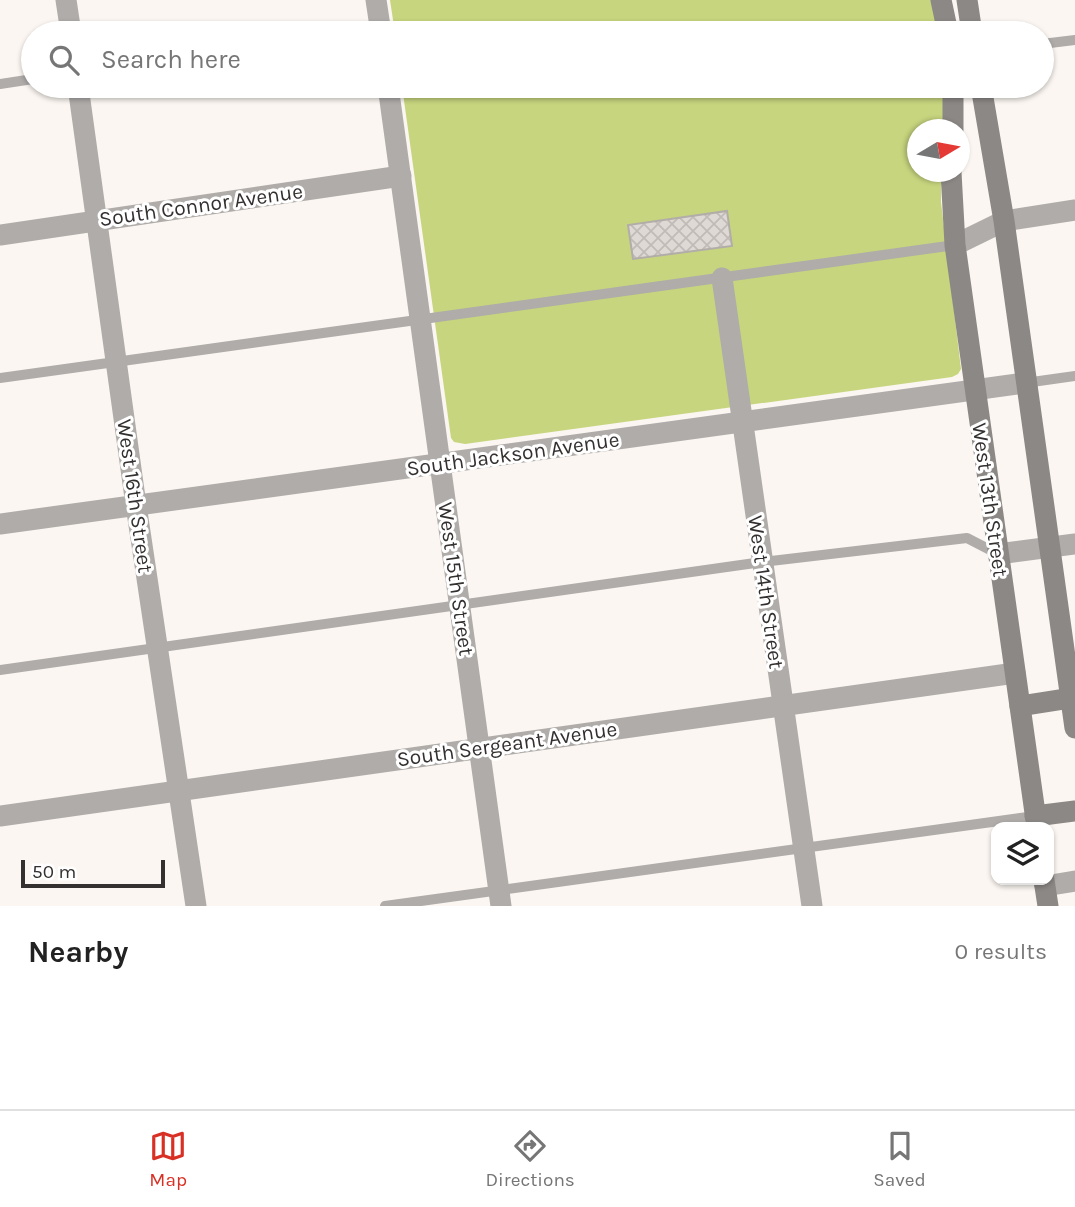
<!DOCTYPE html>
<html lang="en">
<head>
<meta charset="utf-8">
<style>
	:root { --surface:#fff; --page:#f6f6f6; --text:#222; --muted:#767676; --line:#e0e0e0; --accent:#d93025 }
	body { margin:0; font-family:Karla,sans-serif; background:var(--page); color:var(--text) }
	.controls { position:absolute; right:21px; bottom:21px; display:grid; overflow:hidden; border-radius:14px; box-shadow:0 2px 5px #0004 }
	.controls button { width:63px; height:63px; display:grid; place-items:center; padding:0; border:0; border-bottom:2px solid var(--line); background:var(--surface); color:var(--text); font:35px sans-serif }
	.compass { position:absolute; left:907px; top:119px; width:63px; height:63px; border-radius:50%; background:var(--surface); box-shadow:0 2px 5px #0004; rotate:80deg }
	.scale { position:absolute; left:21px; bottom:18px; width:144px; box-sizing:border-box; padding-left:7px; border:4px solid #33302f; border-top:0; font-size:19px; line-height:24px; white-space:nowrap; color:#33302f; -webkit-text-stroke:5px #fff; paint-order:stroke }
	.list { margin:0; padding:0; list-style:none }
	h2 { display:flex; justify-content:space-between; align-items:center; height:91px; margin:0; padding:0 28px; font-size:30px }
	h2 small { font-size:23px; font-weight:400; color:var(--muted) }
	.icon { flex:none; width:38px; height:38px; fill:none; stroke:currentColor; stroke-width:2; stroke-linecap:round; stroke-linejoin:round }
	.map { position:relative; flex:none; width:1075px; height:906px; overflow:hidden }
	.search { position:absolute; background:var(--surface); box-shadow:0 2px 5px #0004; left:21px; right:21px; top:21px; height:77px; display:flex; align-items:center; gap:18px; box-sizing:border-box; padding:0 24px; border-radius:38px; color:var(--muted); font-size:26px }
	.sheet { height:203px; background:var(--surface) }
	nav { display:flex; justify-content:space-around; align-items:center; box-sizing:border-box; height:98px; border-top:2px solid var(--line); background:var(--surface); font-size:19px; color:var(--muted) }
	nav a { display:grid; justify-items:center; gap:4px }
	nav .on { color:var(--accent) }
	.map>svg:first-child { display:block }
	.pitch { fill:#c7d57e }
	.building { fill:url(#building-cross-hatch); stroke:#b2ada9; stroke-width:2 }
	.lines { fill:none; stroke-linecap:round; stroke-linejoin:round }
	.lane { stroke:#afacaa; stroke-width:10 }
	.street { stroke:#afacaa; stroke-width:21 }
	.secondary { stroke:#8c8886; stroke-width:21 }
	.labels { text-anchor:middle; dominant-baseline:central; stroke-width:6; stroke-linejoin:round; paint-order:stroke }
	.street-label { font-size:21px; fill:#33302f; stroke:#fff }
</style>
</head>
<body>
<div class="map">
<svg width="1075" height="906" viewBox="0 0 1075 906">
	<defs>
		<pattern id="building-cross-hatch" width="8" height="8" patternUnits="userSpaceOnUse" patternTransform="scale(1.75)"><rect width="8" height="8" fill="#dfd9d5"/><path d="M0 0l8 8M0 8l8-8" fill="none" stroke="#c0bbb7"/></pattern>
	</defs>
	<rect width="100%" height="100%" fill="#fbf6f1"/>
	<g class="pitch">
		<path d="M 390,0 L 937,0 L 943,33 L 395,33 Z"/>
		<path d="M 402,86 L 948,86 L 945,129 L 918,130 L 918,172 L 941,172 L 941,202 L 961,369 L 958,374 L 952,377 L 465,444 L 454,442 L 451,438 Z"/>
	</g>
	<path class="building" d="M 727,211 L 732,246 L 633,259 L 628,225 Z"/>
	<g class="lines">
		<g class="lane">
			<path d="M 1042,44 L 1075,40"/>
			<path d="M 0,84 L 33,79"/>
			<path d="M 0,378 L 955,245"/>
			<path d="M 1025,383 L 1075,376"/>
			<path d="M 0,670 L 762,562 L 967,538 L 998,554"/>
			<path d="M 385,906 L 1035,816"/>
		</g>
		<g class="street">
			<path d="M 66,0 L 71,33"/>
			<path d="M 376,0 L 381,33"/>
			<path d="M 78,86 L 136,505 L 196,906"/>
			<path d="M 388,86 L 501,906"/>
			<path d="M 0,235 L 401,176"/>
			<path d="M 955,245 L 1004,221 L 1075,210"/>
			<path d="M 722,278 L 812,906"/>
			<path d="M 0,524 L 1025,383"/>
			<path d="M 998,554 L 1075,544"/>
			<path d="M 0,816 L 1015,673"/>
			<path d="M 1045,886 L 1075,881"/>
		</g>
		<g class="secondary">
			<path d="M 941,0 L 948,33"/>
			<path d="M 967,0 L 972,33"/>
			<path d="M 953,86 L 953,130"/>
			<path d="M 981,86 L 1004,221 L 1075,728"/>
			<path d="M 951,172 L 955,245 L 1037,827"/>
			<path d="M 1020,706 L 1071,698"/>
			<path d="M 1035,816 L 1075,811"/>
			<path d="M 1044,880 L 1048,906"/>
		</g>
	</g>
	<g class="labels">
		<g class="street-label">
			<text transform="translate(201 205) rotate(-8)">South Connor Avenue</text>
			<text transform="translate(513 454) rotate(-8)">South Jackson Avenue</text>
			<text transform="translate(135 496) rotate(82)">West 16th Street</text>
			<text transform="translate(990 500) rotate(82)">West 13th Street</text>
			<text transform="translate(456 579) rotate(82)">West 15th Street</text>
			<text transform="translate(766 592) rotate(82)">West 14th Street</text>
			<text transform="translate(507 744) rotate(-8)">South Sergeant Avenue</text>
		</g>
	</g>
</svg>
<div class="controls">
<button><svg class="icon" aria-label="layers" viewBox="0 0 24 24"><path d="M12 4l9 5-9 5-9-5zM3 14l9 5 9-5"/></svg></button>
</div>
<svg class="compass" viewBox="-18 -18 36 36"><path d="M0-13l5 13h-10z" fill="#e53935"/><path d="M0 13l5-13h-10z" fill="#767676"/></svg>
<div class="scale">50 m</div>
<div class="search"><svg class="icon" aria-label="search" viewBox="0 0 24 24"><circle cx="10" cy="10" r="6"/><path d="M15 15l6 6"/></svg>Search here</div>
</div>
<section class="sheet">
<h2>Nearby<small>0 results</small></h2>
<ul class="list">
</ul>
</section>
<nav>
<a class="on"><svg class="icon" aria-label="map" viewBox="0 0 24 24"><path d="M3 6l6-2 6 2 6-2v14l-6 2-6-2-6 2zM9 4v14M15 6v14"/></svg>Map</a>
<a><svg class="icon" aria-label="directions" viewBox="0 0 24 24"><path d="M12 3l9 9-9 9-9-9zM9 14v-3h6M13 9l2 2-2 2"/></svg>Directions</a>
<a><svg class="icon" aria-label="saved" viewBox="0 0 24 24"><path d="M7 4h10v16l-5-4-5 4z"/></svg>Saved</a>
</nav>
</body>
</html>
